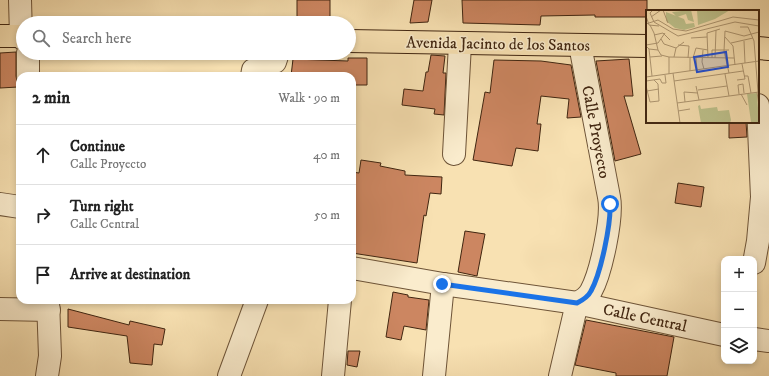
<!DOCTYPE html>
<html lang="en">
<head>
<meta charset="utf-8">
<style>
	:root { --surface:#fff; --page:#f6f6f6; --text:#222; --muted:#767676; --line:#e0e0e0 }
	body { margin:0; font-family:"IM FELL DW Pica",serif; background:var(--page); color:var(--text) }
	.controls { position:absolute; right:12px; bottom:12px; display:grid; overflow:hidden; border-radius:8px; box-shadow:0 2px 6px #0003 }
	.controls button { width:36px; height:36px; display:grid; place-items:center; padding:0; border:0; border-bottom:1px solid var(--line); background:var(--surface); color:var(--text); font:20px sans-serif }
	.stop { position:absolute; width:12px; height:12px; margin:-9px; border:3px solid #1a73e8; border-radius:50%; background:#fff }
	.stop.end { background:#1a73e8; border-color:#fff; box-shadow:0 1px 4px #0008 }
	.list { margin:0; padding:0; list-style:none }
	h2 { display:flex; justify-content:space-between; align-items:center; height:52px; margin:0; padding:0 16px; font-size:17px }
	h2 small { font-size:13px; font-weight:400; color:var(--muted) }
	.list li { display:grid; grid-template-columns:26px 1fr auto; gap:12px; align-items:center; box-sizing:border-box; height:60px; padding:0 16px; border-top:1px solid var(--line) }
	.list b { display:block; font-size:15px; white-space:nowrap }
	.list p { margin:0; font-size:13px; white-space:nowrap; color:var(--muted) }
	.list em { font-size:13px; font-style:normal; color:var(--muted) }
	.icon { flex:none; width:22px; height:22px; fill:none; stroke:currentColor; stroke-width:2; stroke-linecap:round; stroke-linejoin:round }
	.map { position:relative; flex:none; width:769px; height:376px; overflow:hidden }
	.search { position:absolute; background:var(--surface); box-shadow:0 2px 6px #0003; left:16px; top:16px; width:340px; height:44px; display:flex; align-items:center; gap:10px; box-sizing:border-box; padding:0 14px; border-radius:22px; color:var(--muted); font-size:15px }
	.panel { position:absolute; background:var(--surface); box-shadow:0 2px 6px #0003; left:16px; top:72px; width:340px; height:232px; border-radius:12px }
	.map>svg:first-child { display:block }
	.building { fill:#cc8661; stroke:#402510 }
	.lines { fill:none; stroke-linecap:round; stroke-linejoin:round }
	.minor-casing { stroke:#6e5438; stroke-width:24 }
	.major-casing { stroke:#402510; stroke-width:24 }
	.minor { stroke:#faeccd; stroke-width:22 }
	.major { stroke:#f8e1b2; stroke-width:22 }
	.route { stroke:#1a73e8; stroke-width:5 }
	.labels { text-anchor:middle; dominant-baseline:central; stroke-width:3; stroke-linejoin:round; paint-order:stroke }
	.street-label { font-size:16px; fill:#402510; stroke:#faeccd }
	.inset-road { fill:none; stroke:#ae9671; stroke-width:1 }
	.view { fill:#1d4ed8; fill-opacity:0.15; stroke:#1d4ed8; stroke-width:2 }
	.inset-edge { fill:none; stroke:#402510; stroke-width:2 }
</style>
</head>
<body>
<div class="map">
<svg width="769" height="376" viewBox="0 0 769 376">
	<rect width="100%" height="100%" fill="#f8e1b2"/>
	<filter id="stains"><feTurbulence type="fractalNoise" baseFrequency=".005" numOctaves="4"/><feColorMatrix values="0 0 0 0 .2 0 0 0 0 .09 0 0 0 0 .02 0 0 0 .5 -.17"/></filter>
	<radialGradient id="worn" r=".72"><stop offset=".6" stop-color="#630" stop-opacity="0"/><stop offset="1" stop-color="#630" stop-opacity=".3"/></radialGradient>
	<g class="building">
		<path d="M 297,0 L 330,0 L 330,22 L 297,20 Z"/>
		<path d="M 414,0 L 432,0 L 428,22 L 410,23 Z"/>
		<path d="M 462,0 L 647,0 L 647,17 L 595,17 L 595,15 L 541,16 L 540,25 L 463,23 Z"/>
		<path d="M 16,52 L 16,76 L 18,87 L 0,88 L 0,53 Z"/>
		<path d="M 431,55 L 445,56 L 443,73 L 446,73 L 444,115 L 434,114 L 435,109 L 402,105 L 404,89 L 423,91 L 426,72 L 428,72 Z"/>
		<path d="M 348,58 L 367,58 L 367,85 L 352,85 L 352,76 L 291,76 L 293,59 L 348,61 Z"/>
		<path d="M 629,59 L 633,96 L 624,96 L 641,154 L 615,161 L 596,61 Z"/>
		<path d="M 494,60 L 541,61 L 571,65 L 581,117 L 567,118 L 569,99 L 541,96 L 537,124 L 541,124 L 538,151 L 516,148 L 512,166 L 473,160 L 485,92 L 490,93 Z"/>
		<path d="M 729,122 L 746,122 L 747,137 L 729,138 Z"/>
		<path d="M 361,160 L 381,163 L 380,166 L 405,171 L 405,175 L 442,177 L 441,194 L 430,193 L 426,216 L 424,215 L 417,263 L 352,253 L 352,172 L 359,173 Z"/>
		<path d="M 678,183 L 704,187 L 701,207 L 675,203 Z"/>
		<path d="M 465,231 L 485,234 L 477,276 L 458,272 Z"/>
		<path d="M 393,292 L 408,295 L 408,297 L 429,300 L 426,330 L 404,326 L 401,340 L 386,337 Z"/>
		<path d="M 68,309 L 129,325 L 130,321 L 165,329 L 162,345 L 154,344 L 152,365 L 130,363 L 127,336 L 68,327 Z"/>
		<path d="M 586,320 L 674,337 L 667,376 L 616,376 L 616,373 L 575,365 Z"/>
		<path d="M 348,351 L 360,351 L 357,367 L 347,365 Z"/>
	</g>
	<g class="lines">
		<defs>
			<g id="minor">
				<path d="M 20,0 L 21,36 L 23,39"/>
				<path d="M 28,53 L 28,76"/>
				<path d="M 252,76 L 253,70 L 275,62 L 278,53"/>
				<path d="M 454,154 L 460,44"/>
				<path d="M 0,204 L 20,207"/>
				<path d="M 754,263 L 758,241 L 762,197 L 758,105"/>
				<path d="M 352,268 L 443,284 L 577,303 L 724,335"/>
				<path d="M 0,309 L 49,310"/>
				<path d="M 754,339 L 769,341"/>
				<path d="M 47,376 L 50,356 L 48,300"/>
				<path d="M 229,376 L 257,300"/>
				<path d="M 333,376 L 340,300"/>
				<path d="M 434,376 L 443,284"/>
				<path d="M 560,376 L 577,303 C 583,300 588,297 591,291 C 601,273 613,217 609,197 L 580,45"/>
			</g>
			<g id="major">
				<path d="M 0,36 L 23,36"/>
				<path d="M 349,41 L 647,46"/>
				<path d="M 758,48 L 769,49"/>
			</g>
		</defs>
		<use href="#minor" class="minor-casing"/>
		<use href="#major" class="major-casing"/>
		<use href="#minor" class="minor"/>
		<use href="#major" class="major"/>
	</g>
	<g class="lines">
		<path class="route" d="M 442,284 L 577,303 C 583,300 588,297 591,291 C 601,273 611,224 610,204"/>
	</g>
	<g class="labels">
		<g class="street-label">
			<text transform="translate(498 44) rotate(1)">Avenida Jacinto de los Santos</text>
			<text transform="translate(596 132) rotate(79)">Calle Proyecto</text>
			<text transform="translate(645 318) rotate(12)">Calle Central</text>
		</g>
	</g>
	<g transform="translate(646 10)">
		<rect width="113" height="113" fill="#f8e1b2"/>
		<path d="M 45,0 L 48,12 L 42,10 L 40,4 L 31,7 L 26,2 ZM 84,0 L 69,9 L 52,15 L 51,0 ZM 20,2 L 38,9 L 40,14 L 48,13 L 49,17 L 38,20 L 29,18 L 20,11 ZM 111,83 L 113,113 L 102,113 L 105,112 L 101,84 ZM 54,95 L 55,99 L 71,97 L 72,101 L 83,100 L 85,110 L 84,113 L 55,113 L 52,96 Z" fill="#bec28c"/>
		<path class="inset-road" d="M 7,0 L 4,3 L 8,12 L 32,26 L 89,12 L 113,16M 17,0 L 22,13M 0,6 L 3,15 L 13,16M 5,7 L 15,0M 0,14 L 12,10 L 27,19 L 40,21 L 87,7 L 113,10M 4,15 L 8,23 L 12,40M 94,17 L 102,17 L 108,31 L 112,82M 8,25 L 17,23 L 24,30M 79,27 L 87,36 L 89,55M 45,28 L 61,27M 15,29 L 18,34 L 30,38M 98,31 L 99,53M 85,33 L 107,28M 0,35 L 12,33 L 19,23M 32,35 L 43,36 L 42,48M 0,36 L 3,39 L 6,66M 3,39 L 12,40 L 15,45 L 23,47 L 88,48M 57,40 L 56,52 L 58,59M 78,41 L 79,21 L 98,26 L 113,22M 78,41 L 83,63M 4,47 L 16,46M 23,47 L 23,64M 28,47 L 30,38 L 38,32M 44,48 L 44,61M 47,48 L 50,38 L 62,40M 50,48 L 51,60M 62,48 L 61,23 L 74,19M 66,48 L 66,40 L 83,40M 69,48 L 70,20M 27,63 L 34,113M 79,64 L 83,86M 98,66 L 102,66 L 105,83M 0,67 L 113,51M 91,70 L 99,69 L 96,54M 0,71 L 14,69 L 16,73 L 20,73 L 19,65M 28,71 L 97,61M 0,76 L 4,92 L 13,91 L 12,74 L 8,70M 50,76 L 53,90M 52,80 L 81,76M 1,81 L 13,79M 111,82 L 113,96M 93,84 L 92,75 L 97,74 L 98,83M 95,84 L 101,95M 39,92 L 38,82 L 52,83M 31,93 L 113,82M 32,101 L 44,99"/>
		<path class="view" d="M 80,42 L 82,57 L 51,62 L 48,47 Z"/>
		<rect width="113" height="113" class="inset-edge"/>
	</g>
	<rect width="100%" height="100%" filter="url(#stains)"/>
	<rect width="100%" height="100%" fill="url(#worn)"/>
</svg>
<div class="controls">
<button>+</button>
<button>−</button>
<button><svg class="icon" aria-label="layers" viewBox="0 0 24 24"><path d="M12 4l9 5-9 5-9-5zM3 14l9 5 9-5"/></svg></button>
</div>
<div class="stop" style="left:610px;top:204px"></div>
<div class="stop end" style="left:442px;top:284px"></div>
<div class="search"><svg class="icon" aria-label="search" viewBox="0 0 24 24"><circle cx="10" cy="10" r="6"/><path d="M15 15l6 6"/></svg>Search here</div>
<section class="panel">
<h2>2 min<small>Walk · 90 m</small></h2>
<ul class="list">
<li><svg class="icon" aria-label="ahead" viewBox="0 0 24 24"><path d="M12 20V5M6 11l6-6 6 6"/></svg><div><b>Continue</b><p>Calle Proyecto</p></div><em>40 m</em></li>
<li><svg class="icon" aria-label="right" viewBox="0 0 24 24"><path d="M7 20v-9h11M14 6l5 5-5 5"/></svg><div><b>Turn right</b><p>Calle Central</p></div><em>50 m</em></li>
<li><svg class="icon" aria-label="arrive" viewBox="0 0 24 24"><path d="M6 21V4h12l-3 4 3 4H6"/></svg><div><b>Arrive at destination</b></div></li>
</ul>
</section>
</div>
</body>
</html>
